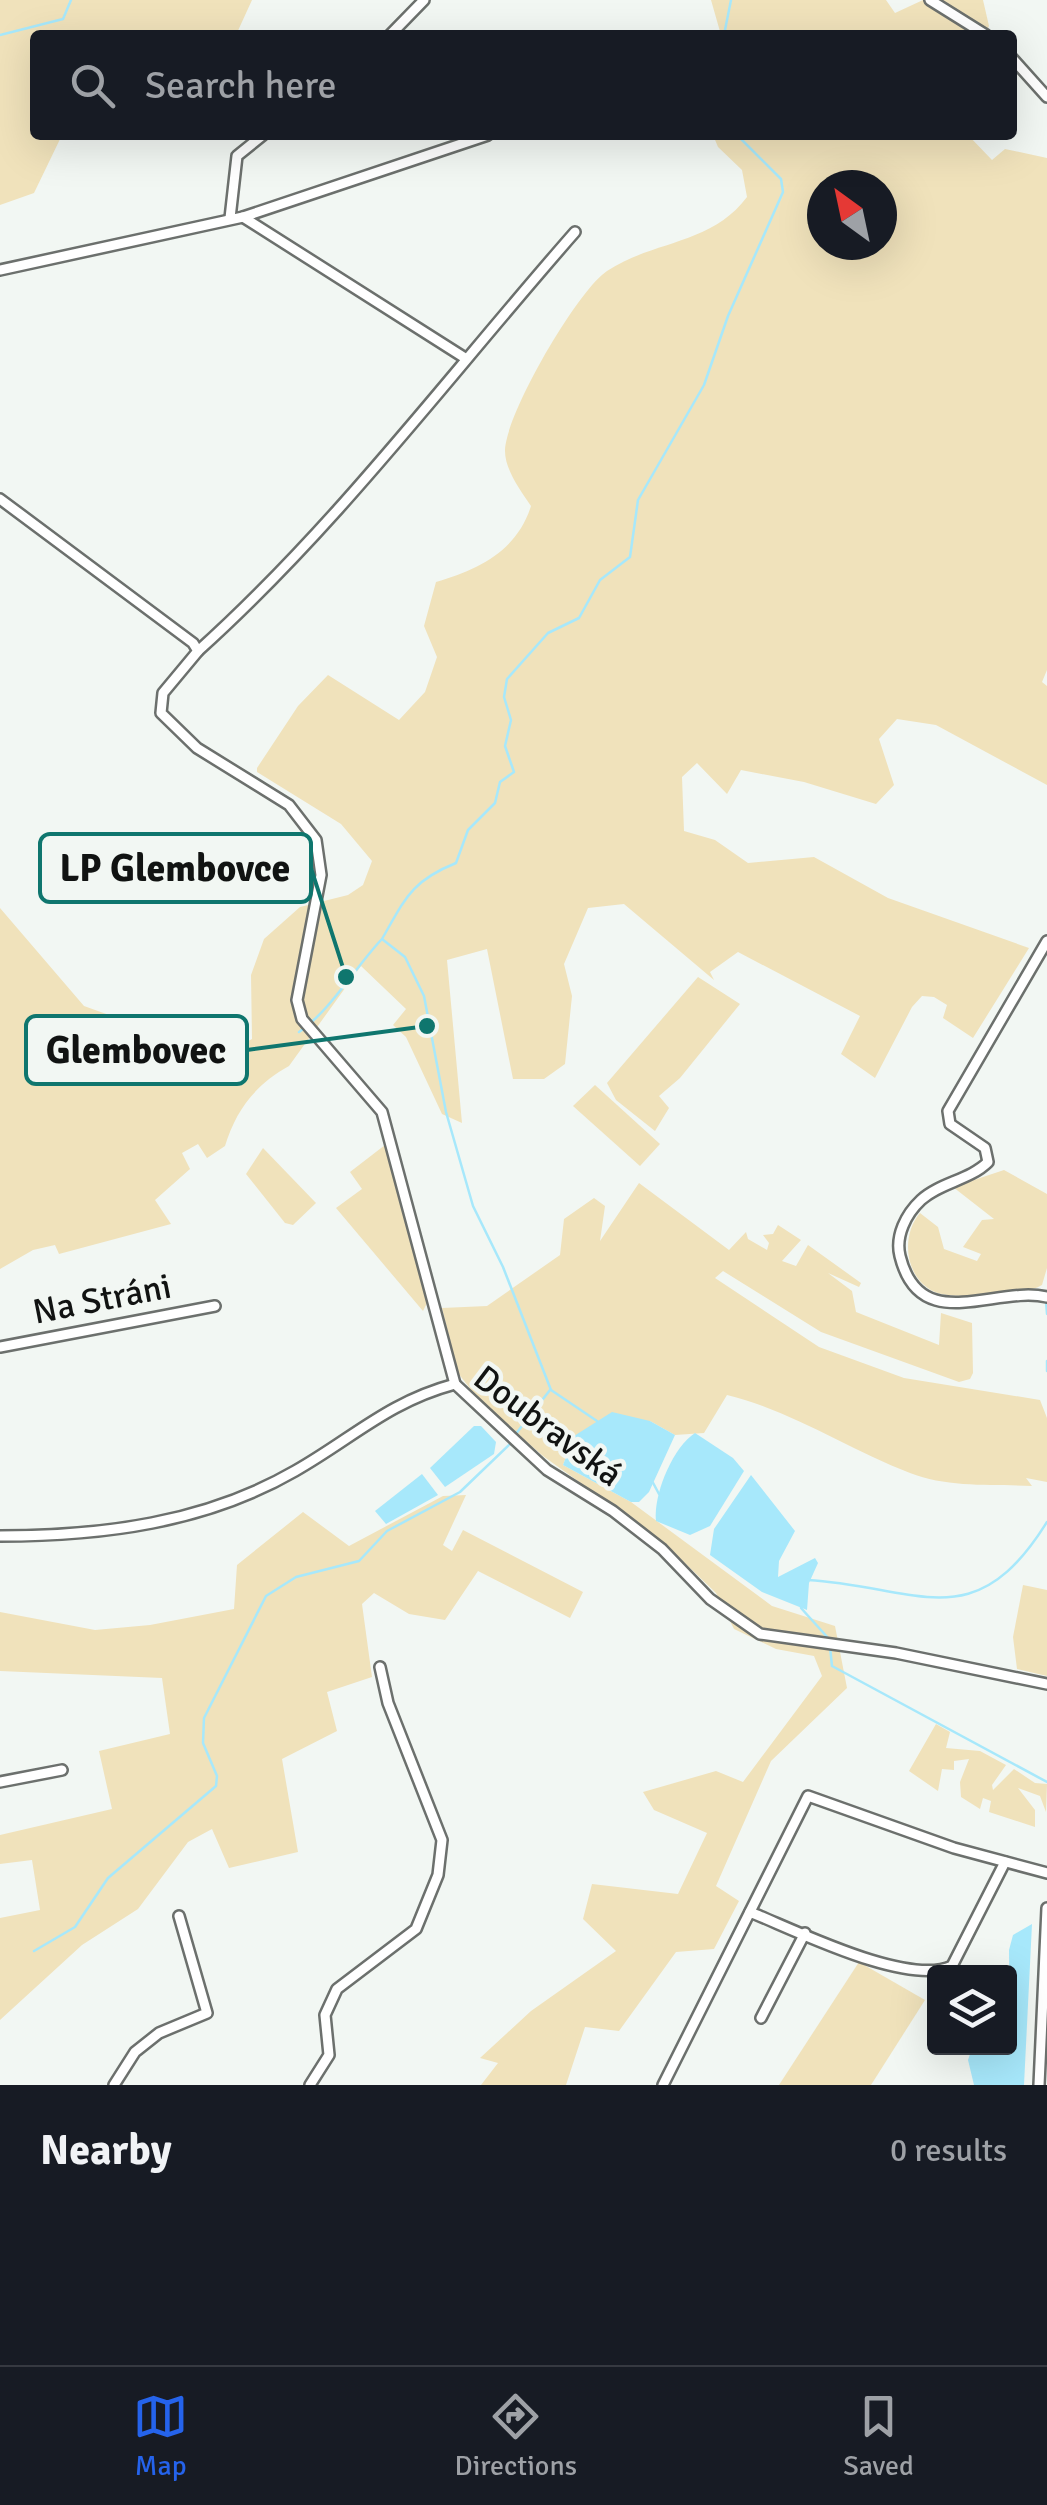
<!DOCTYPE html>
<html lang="en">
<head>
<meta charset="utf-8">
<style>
	:root { --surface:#171b24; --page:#20242c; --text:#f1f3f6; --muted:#9ea1a6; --line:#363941; --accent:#2563eb }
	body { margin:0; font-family:Signika,sans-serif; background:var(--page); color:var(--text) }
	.controls { position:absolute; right:30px; bottom:30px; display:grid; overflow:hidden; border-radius:10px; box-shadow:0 10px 40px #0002 }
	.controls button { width:90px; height:90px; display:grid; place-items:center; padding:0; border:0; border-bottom:2px solid var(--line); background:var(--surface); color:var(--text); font:50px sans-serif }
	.compass { position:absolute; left:807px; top:170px; width:90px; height:90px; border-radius:50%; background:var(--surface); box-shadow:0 10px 40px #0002; rotate:327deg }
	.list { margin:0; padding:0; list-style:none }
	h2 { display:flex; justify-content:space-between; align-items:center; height:130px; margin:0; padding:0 40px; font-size:42px }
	h2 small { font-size:32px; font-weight:400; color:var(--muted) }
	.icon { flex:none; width:55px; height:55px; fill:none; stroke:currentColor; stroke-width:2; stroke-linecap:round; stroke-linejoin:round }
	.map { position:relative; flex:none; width:1047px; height:2085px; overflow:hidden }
	.search { position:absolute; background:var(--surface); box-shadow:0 10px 40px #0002; left:30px; right:30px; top:30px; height:110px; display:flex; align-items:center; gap:25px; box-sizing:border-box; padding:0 35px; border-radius:10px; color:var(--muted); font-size:38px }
	.sheet { height:280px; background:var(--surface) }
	nav { display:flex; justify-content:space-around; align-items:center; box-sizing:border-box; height:140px; border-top:2px solid var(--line); background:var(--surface); font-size:28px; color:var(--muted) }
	nav a { display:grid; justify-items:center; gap:5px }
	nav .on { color:var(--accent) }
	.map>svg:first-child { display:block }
	.green { fill:#f0e2bb; fill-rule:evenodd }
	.water { fill:#a7e8fb }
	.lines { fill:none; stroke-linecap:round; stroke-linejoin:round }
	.stream { stroke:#a7e8fb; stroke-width:2.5 }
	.street-casing { stroke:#6c706d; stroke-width:14 }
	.street { stroke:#fff; stroke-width:9 }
	.labels { text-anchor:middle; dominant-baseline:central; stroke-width:9; stroke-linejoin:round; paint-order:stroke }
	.street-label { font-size:35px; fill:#111312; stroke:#f2f7f3 }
	.leader { fill:none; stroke:#0f766e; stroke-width:4 }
	.callout-dot { fill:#0f766e; stroke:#f2f7f3; stroke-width:4 }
	.callout { fill:#f2f7f3; stroke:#0f766e; stroke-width:4 }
	.callout-label { font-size:38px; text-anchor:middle; font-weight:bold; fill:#111312 }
</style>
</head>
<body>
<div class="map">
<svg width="1047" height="2085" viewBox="0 0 1047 2085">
	<rect width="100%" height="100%" fill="#f2f7f3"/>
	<g class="green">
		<path d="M 0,0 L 252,0 L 236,35 L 35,35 L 35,135 L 62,135 L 34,193 L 0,205 Z"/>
		<path d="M 711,0 L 886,0 L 895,13 L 923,0 L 983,0 L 989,26 L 985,35 L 721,35 Z"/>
		<path d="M 713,135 L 968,135 L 992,160 L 1005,149 L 1047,158 L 1047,670 L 1042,682 L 1047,686 L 1047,785 L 936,725 L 897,719 L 879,739 L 894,785 L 876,804 L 804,782 L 741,770 L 727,794 L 697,763 L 682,777 L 684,831 L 715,840 L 748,863 L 814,857 L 888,898 L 1029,948 L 973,1038 L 943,1018 L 947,1005 L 934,997 L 922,996 L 912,1007 L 875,1078 L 841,1054 L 860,1016 L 738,952 L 710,972 L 714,980 L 624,904 L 588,908 L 564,964 L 572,996 L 565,1064 L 544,1079 L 513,1079 L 487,949 L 447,960 L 462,1123 L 442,1114 L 406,1037 L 393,1025 L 406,1009 L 361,966 L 289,1066 C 255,1085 236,1110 225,1146 L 207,1158 L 198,1144 L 182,1153 L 190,1169 L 155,1200 L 171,1224 L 59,1254 L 55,1245 L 33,1250 L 0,1269 L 0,908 L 84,1006 L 137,1025 L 182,1077 L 252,1039 L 251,975 L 264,939 L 300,907 L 348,895 L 363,885 L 372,861 L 341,824 L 257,772 L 257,768 L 298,706 L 328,675 L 399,720 L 425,692 L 437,657 L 424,626 L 436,582 C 478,570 517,551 531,506 C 521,491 505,470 505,451 C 505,415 577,291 607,271 C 654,240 711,245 747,197 L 742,170 L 718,147 ZM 822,185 L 882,185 L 882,245 L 822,245 Z"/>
		<path d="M 698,977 L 740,1004 L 680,1078 L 659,1096 L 669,1108 L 655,1131 L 616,1100 L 607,1083 Z"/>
		<path d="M 595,1085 L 660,1144 L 640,1166 L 573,1106 Z"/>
		<path d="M 385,1145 L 427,1303 L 423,1311 L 336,1208 L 362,1189 L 350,1172 Z"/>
		<path d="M 263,1148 L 316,1203 L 293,1225 L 285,1223 L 246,1174 Z"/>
		<path d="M 1004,1170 L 1047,1194 L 1047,1268 L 1042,1285 C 1027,1295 953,1300 935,1292 C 905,1279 900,1236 920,1213 L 938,1227 L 944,1249 L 977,1261 L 981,1254 L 963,1247 L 982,1220 L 994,1219 L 953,1187 Z"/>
		<path d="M 639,1183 L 729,1250 L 746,1232 L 748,1239 L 767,1250 L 769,1243 L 763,1235 L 773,1234 L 778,1225 L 801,1240 L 782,1261 L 796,1266 L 808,1245 L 861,1283 L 859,1287 L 828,1273 L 852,1291 L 856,1312 L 939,1345 L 941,1313 L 972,1323 L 973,1373 L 970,1379 L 959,1382 L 821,1332 L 723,1271 L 715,1278 L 819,1347 L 904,1378 L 1040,1400 L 1047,1418 L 1047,1482 L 1026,1478 L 1032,1486 C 992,1484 948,1488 910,1473 C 847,1449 793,1411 727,1395 L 704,1433 L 675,1435 L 650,1421 L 574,1436 L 563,1465 L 631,1502 L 772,1606 L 835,1626 L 847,1688 L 771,1761 L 716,1886 L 739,1901 L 714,1949 L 676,1952 L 619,2031 L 585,2027 L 566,2085 L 481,2085 L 498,2063 L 480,2058 L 531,2011 L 616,1951 L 583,1919 L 592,1884 L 678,1894 L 707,1833 L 654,1810 L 643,1792 L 716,1771 L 743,1782 L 822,1676 L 814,1656 L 776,1649 L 734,1629 L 716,1593 L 663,1542 L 543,1456 L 479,1400 L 458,1373 L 442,1308 L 487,1306 L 560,1255 L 564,1219 L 594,1198 L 605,1206 L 600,1241 Z"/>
		<path d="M 466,1495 L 443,1545 L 452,1551 L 463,1530 L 583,1592 L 570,1618 L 478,1571 L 445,1620 L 409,1614 L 374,1593 L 362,1604 L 372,1677 L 327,1692 L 337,1731 L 282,1759 L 298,1852 L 229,1868 L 212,1829 L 188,1842 L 138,1909 L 82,1945 L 0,2020 L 0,1918 L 40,1910 L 32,1860 L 0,1864 L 0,1835 L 112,1809 L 99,1751 L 170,1734 L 162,1678 L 0,1671 L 0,1612 L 95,1630 L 150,1625 L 234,1609 L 237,1565 L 303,1512 L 349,1546 L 443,1496 Z"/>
		<path d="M 1023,1585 L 1047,1590 L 1047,1676 L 1017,1669 L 1013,1637 Z"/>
		<path d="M 936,1724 L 950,1732 L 946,1748 L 980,1751 L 1006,1765 L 992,1785 L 993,1790 L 1014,1769 L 1035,1783 L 1047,1784 L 1046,1812 L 1040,1796 L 1018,1788 L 1035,1810 L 1035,1827 L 989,1812 L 991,1801 L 983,1798 L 980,1809 L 961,1797 L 960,1782 L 969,1759 L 954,1761 L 954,1770 L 942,1769 L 938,1791 L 909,1771 Z"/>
		<path d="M 859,1962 L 925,2000 L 871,2085 L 779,2085 Z"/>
	</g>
	<g class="water">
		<path d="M 612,1412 L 650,1421 L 675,1435 L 649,1492 L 639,1502 L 631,1502 L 563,1465 L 574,1436 Z"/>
		<path d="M 474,1426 L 481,1426 L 496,1442 L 494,1454 L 445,1487 L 430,1468 Z"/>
		<path d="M 695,1433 L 733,1458 L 744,1471 L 710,1526 L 690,1535 L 656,1521 C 653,1496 672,1448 695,1433 Z"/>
		<path d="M 422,1474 L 438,1495 L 386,1524 L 375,1511 Z"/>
		<path d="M 751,1475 L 795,1531 L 779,1561 L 778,1577 L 815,1558 L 818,1563 L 809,1583 L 807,1610 L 762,1592 L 710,1555 L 714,1529 Z"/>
		<path d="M 1032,1924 L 1024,2085 L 974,2085 L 968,2060 L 972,2048 L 1010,2048 L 1009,1950 L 1013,1935 Z"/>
	</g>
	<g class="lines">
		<g class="stream">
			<path d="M 0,35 L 63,19 L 71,0"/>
			<path d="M 724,35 L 731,0"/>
			<path d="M 299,1032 C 330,1011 354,969 381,940"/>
			<path d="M 1046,1302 L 1047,1314"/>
			<path d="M 1047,1361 L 1047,1371"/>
			<path d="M 597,1421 L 551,1390 L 503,1267 L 473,1206 L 446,1112 L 424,996 L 405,957 L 382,939 C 405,899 411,881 456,863 L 468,830 L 495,803 L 500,782 L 514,772 L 505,746 L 511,720 L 504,697 L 507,679 L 548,633 L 579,618 L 600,580 L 630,557 L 638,500 L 704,385 L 728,316 L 783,192 L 781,179 L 737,135"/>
			<path d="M 515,1435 L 550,1390"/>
			<path d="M 651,1479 L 659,1494"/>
			<path d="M 808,1580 C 920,1587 974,1639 1047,1522"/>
			<path d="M 801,1608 L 829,1639"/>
			<path d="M 830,1647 L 832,1666 L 1047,1782"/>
			<path d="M 34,1951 L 75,1927 L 108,1878 L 216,1786 L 217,1776 L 203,1743 L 204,1718 L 266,1596 L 296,1577 L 359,1561 L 387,1531 L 460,1492 L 512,1442"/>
		</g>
		<defs>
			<g id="street">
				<path d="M 930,0 L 986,35"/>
				<path d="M 390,35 L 424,0"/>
				<path d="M 1012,58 L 1047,97"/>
				<path d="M 243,217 L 465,358"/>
				<path d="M 230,218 L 237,156 L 263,135"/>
				<path d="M 0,270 L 243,217 L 488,135"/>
				<path d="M 0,499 L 193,643 L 198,651 L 163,693 L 161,713 L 197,748 L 289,805 L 316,840 L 321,875 L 297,1000 L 302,1019 L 382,1112 L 455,1384"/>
				<path d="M 198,651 C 338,525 451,373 575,232"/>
				<path d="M 1047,941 L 948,1111 L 950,1124 L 985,1148 L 988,1162 C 970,1180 939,1183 921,1200 C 906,1214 895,1236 900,1256 C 920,1337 995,1285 1047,1297"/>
				<path d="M 0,1347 L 215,1306"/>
				<path d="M 0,1536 C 102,1536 205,1523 295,1471 C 353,1438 388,1402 455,1384 L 547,1470 L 613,1511 L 662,1549 L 710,1599 L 760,1634 L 896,1653 L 1047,1684"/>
				<path d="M 0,1782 L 62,1770"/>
				<path d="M 750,1912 C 795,1930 908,1987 952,1966 L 1005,1862"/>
				<path d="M 761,2018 L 805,1933"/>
				<path d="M 114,2085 L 135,2052 L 159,2033 L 207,2013 L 179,1916"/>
				<path d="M 310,2085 L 329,2055 L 325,2015 L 337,1989 L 416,1929 L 438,1875 L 442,1840 L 388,1703 L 380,1667"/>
				<path d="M 663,2085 L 808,1796 L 954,1848 L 1047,1873"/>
				<path d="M 1039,2085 L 1047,1908"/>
			</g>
		</defs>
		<use href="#street" class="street-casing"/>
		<use href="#street" class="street"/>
	</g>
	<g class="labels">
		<g class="street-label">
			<text transform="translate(102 1299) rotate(-11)">Na Stráni</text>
			<text transform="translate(548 1426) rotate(37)">Doubravská</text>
		</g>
	</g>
	<path class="leader" d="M346 977L311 868M427 1026L247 1050"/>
	<g class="callout-dot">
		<circle cx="346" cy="977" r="10"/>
		<circle cx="427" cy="1026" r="10"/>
	</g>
	<g class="callout">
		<rect x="40" y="834" width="271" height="68" rx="10"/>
		<rect x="26" y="1016" width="221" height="68" rx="10"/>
	</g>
	<g class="callout-label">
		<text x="175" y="881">LP Glembovce</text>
		<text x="136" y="1063">Glembovec</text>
	</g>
</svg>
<div class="controls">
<button><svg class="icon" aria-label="layers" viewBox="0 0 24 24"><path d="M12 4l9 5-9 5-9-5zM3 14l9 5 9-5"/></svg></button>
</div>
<svg class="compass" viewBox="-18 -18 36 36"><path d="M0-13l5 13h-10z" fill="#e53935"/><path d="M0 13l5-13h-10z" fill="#9ea1a6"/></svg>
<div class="search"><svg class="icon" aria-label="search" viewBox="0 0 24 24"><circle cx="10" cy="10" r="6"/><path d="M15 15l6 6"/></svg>Search here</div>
</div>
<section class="sheet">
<h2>Nearby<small>0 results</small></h2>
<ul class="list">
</ul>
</section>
<nav>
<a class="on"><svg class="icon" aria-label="map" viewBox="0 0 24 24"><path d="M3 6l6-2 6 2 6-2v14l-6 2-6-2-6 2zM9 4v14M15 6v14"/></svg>Map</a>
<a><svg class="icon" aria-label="directions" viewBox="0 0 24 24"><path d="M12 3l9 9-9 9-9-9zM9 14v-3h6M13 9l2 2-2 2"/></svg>Directions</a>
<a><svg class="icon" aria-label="saved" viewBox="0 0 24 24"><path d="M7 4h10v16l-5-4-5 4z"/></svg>Saved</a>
</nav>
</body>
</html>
